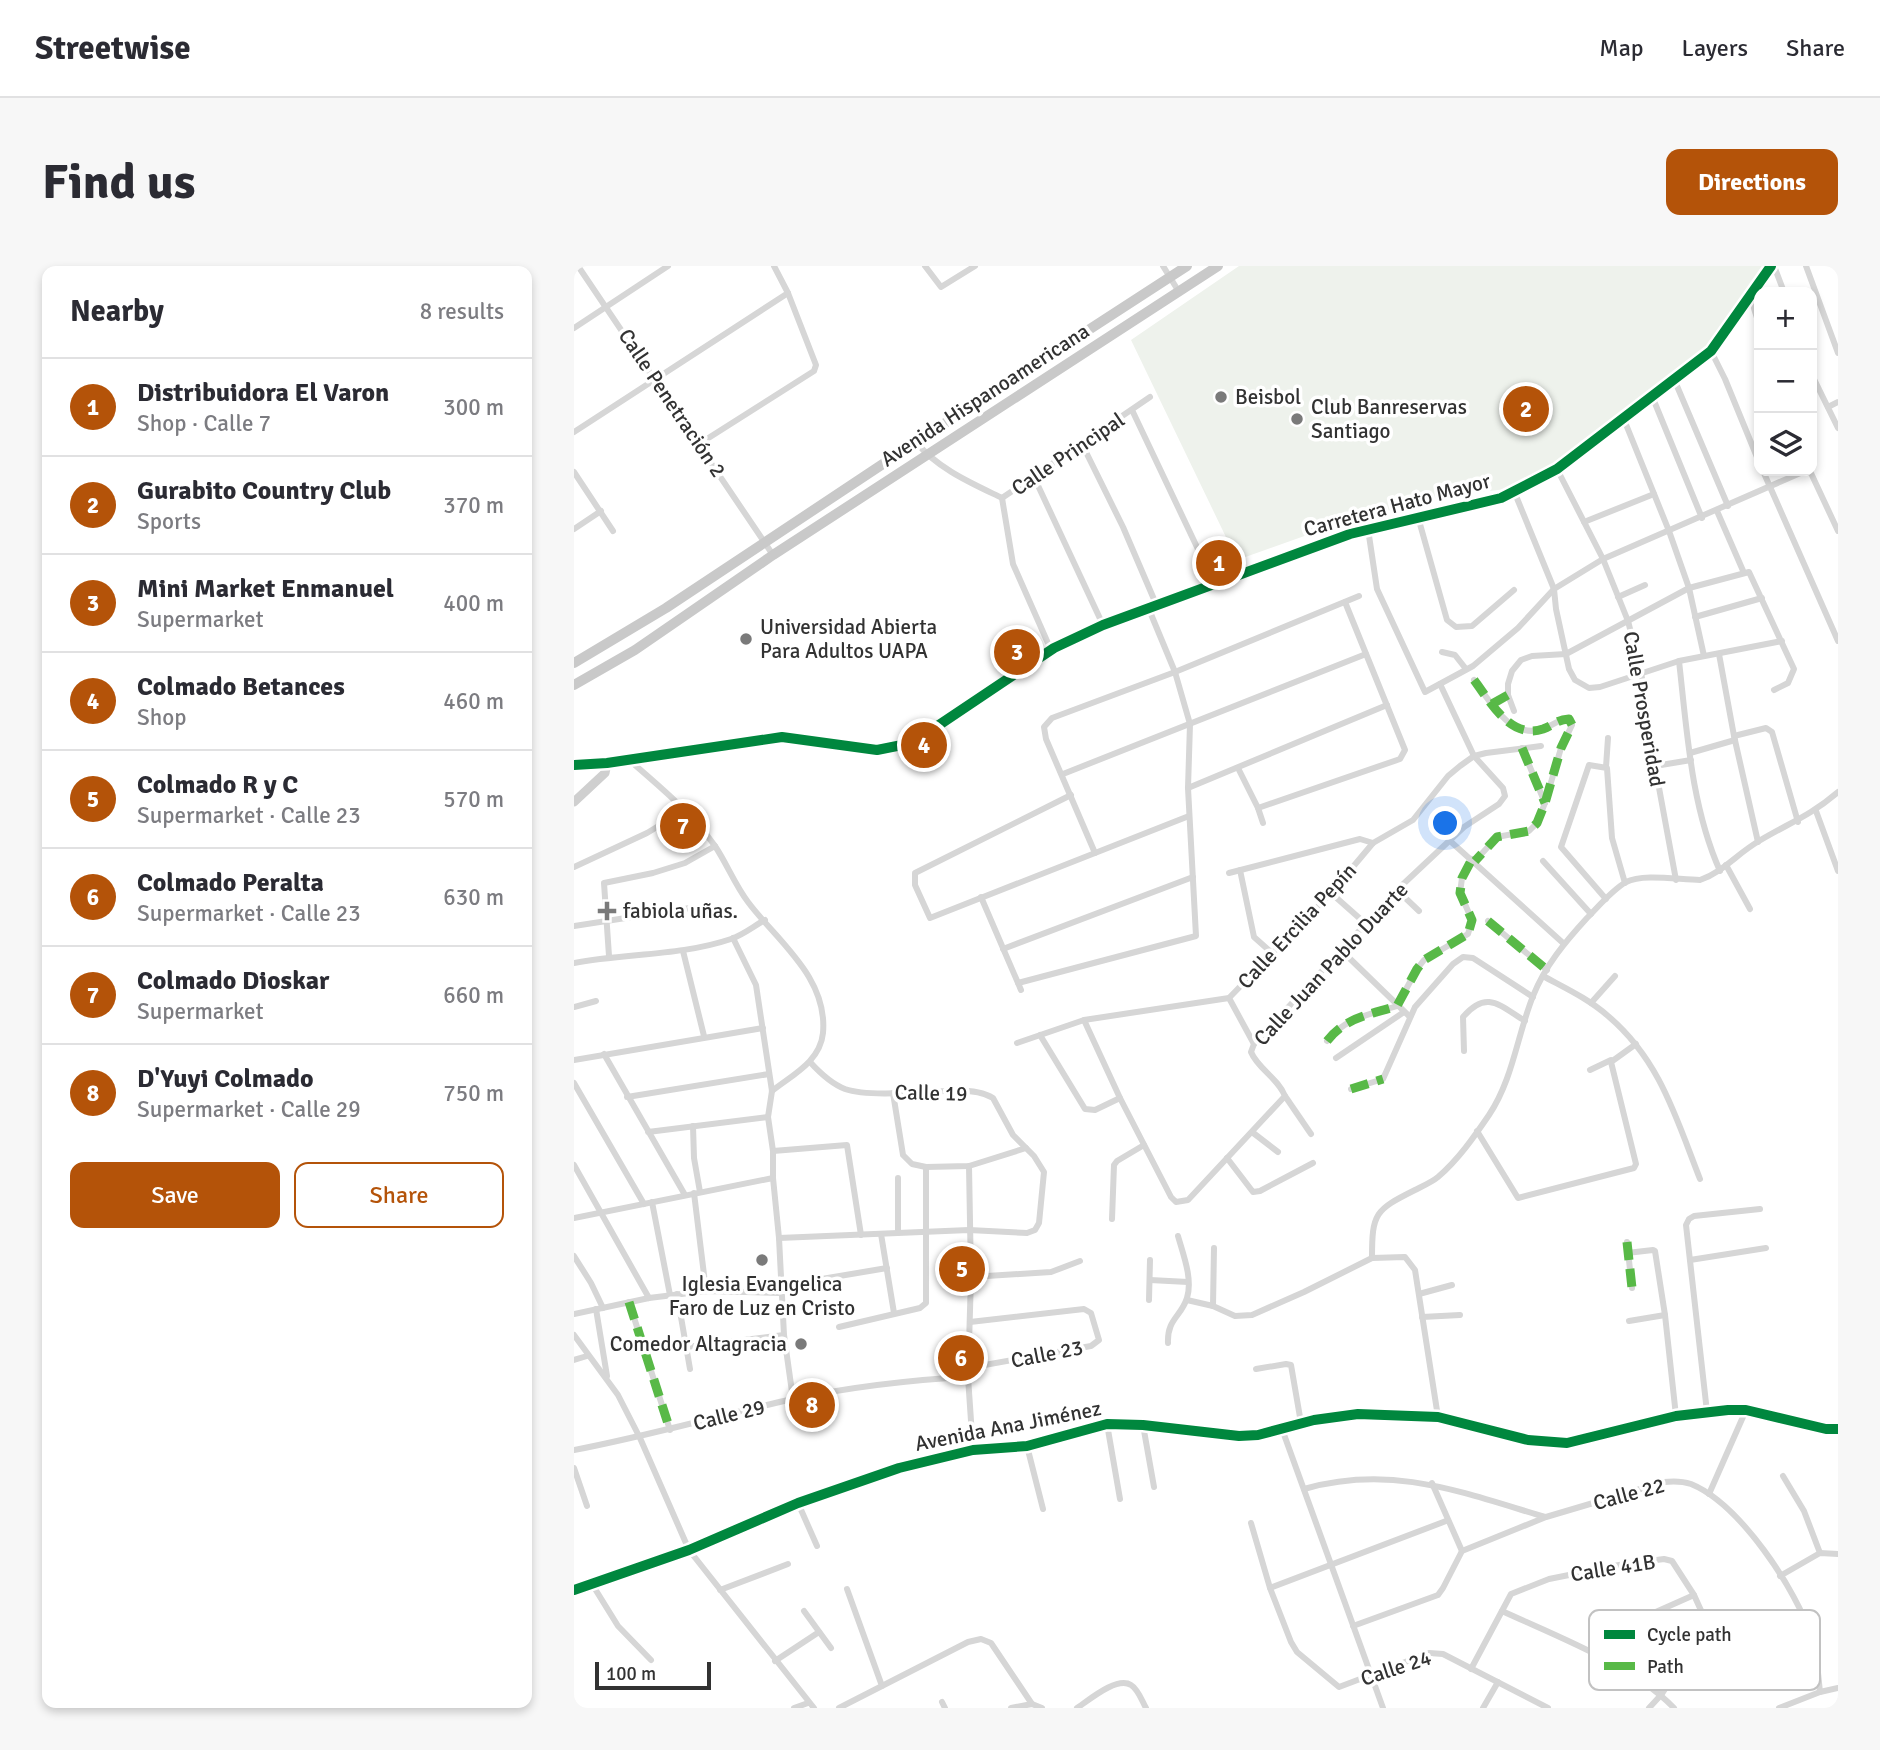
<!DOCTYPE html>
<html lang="en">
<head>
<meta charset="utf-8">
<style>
	:root { --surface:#fff; --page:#f7f7f7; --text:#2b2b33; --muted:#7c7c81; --line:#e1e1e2; --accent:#b45309 }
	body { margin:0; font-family:Signika,sans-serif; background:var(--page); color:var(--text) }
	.controls { position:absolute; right:21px; top:21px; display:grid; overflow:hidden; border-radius:14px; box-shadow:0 4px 10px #0003 }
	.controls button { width:63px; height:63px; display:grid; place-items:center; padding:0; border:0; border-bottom:2px solid var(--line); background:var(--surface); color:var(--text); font:35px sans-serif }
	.scale { position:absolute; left:21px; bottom:18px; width:116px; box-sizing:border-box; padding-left:7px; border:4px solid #323232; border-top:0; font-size:19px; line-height:24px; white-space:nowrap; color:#323232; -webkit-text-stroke:5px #fff; paint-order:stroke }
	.you { position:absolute; left:872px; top:558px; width:24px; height:24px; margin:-18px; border:5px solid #fff; border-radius:50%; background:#1a73e8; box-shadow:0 0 0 10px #1a73e833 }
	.badge { display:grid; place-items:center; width:46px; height:46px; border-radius:50%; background:var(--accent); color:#fff; font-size:23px; font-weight:700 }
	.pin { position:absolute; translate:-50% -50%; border:4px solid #fff; box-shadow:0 2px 7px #0006 }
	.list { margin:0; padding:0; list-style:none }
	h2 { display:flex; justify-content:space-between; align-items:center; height:91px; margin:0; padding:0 28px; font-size:30px }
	h2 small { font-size:23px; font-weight:400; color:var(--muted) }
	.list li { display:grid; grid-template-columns:46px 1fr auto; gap:21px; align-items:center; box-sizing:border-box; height:98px; padding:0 28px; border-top:2px solid var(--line) }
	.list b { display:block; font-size:26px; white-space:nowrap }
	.list p { margin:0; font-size:23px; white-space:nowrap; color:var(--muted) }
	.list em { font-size:23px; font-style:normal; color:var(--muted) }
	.actions { display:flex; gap:14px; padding:21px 28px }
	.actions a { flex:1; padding:16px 0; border:2px solid var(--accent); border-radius:14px; text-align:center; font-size:24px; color:var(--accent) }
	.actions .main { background:var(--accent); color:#fff }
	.icon { flex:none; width:38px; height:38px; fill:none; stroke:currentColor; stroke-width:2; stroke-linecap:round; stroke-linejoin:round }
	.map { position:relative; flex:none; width:1264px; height:1442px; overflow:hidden; border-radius:14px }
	header { display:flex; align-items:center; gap:42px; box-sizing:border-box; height:98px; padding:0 35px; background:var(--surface); border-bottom:2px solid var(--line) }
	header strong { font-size:33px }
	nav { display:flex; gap:38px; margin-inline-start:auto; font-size:24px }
	.intro { display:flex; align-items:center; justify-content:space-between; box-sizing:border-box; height:168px; padding:0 42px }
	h1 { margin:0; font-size:49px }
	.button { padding:18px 32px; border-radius:14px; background:var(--accent); color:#fff; font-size:24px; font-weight:700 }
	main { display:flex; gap:42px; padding:0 42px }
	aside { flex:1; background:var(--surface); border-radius:14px; box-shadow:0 4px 10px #0003 }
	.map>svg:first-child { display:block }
	.green { fill:#eef2ec }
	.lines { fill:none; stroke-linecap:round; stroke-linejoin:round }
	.street { stroke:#d6d6d6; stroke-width:6 }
	.secondary { stroke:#cfcfcf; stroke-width:9 }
	.primary { stroke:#c9c9c9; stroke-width:10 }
	.quiet { stroke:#58b947; stroke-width:9; stroke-dasharray:18 9; stroke-linecap:butt }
	.cycleway-casing { stroke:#fff; stroke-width:15 }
	.cycleway { stroke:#00873e; stroke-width:10 }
	.poi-dot { fill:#7a7a7a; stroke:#fff; stroke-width:2.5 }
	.labels { text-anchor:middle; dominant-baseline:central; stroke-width:7; stroke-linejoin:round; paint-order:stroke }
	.street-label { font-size:21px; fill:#323232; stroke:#fff }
	.poi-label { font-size:21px; fill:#323232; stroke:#fff; text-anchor:start }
	.key { fill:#fff; stroke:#c2c2c2; stroke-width:2 }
	.key-label { font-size:19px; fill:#323232 }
</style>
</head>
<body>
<header>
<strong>Streetwise</strong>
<nav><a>Map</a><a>Layers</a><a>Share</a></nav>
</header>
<div class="intro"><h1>Find us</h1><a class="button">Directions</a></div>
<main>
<aside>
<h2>Nearby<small>8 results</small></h2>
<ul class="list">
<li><span class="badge">1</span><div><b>Distribuidora El Varon</b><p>Shop · Calle 7</p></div><em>300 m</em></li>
<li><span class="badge">2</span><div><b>Gurabito Country Club</b><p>Sports</p></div><em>370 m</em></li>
<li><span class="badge">3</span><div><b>Mini Market Enmanuel</b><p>Supermarket</p></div><em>400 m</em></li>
<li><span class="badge">4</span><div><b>Colmado Betances</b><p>Shop</p></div><em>460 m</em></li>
<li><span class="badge">5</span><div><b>Colmado R y C</b><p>Supermarket · Calle 23</p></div><em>570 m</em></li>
<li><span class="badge">6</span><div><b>Colmado Peralta</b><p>Supermarket · Calle 23</p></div><em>630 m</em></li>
<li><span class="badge">7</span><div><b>Colmado Dioskar</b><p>Supermarket</p></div><em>660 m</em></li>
<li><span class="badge">8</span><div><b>D'Yuyi Colmado</b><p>Supermarket · Calle 29</p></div><em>750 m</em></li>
</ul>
<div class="actions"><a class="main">Save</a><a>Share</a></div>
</aside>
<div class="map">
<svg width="1264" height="1442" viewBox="0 0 1264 1442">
	<rect width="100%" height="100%" fill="#fff"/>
	<path class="green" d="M 665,0 L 1192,0 L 1132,84 L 979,201 L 932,223 L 867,231 L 767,257 L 663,294 L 557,74 Z"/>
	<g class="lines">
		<g class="street">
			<path d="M 4,0 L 199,289"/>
			<path d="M 351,0 L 367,21 L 401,0"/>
			<path d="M 589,0 L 605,26"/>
			<path d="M 1200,0 L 1210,26"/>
			<path d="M 1232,0 L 1264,87"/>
			<path d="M 1176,30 L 1185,58"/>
			<path d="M 0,62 L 94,0"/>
			<path d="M 1137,85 L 1151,113 L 1185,196"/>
			<path d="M 1238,109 L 1264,162"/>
			<path d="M 1100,113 L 1154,240"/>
			<path d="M 1078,130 L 1128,252"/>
			<path d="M 1254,141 L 1264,136"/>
			<path d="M 558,144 L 640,317"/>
			<path d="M 1049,151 L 1095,265 L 1115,322 L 1130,390"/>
			<path d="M 0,166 L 214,27"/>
			<path d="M 342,176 C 364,203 397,217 428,232"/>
			<path d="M 125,178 L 240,105 L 242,99 L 214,27 L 200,0"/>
			<path d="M 508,178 L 549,261 L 582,338"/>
			<path d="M 983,203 L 1029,293 L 1054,355 L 1067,406 L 1081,500 L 1102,614"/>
			<path d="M 1189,205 L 1264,375"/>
			<path d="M 1236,205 L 1264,265"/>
			<path d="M 0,206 L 39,265"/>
			<path d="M 460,211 L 529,359"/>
			<path d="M 940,225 L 980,323 L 982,343 L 995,403 L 1001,414 L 1015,422 L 1026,421 L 1105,395 L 1208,375"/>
			<path d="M 428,232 L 576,131"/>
			<path d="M 428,232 L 439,298 L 477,384"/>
			<path d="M 1143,245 L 1170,307"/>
			<path d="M 844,251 L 873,354 L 882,361 L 898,360 L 940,324"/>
			<path d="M 1010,256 L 1080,228"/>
			<path d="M 0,263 L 27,245"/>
			<path d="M 794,263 L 803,323 L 851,426 L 899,400 L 944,362 L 980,323 L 1029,293 L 1231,205"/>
			<path d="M 1044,331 L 1071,319"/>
			<path d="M 1121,351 L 1188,332"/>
			<path d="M 868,386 L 881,389 L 892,403"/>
			<path d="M 1145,388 L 1160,470 L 1184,576"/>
			<path d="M 1105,395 C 1113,465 1117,540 1146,605"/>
			<path d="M 900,414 C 916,435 936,474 969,463 C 980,459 982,454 995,453 L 998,459 L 987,482 L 971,537 L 963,557 L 955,565 L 923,571 L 901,595"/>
			<path d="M 918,438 L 934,429"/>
			<path d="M 940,445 L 934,429 L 934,418 L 938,405 L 947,394 L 958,390 L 992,388 L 1115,322 L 1175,306 L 1220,403 L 1214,417 L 1200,424"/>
			<path d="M 1160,470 L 1192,462 L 1198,466 L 1224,556"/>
			<path d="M 948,482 L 971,537"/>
			<path d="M 1116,487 L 1161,474"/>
			<path d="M 54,493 C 85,520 117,546 141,580 C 153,598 161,619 174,636 C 203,675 254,711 249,767 C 246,796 218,809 198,825"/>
			<path d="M 1081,500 L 1117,494"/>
			<path d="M 1032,501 L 1034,472"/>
			<path d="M 664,502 L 684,542 L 689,557"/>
			<path d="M 489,508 L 792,388"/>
			<path d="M 614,522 L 813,439"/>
			<path d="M 497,529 L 341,607 L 341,619 L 356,652 L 615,550"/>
			<path d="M 684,542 L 826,493 L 831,484 L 771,336"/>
			<path d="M 1242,545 L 1264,605"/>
			<path d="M 875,574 L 989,677"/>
			<path d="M 521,587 L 472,473 L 470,461 L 478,452 L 601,406 L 574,341"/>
			<path d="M 969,595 L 1017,648"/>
			<path d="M 1152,599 L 1176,643"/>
			<path d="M 0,601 L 73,567 L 111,544"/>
			<path d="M 666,604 L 680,671 L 698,687"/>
			<path d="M 655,607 L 786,573 L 799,577"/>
			<path d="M 823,624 L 845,645"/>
			<path d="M 757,627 L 792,658"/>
			<path d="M 407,631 L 447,724"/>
			<path d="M 1032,633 L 987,581 L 1015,499 L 1033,502 L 1038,572 L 1051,617"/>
			<path d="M 914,655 L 973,704"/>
			<path d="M 0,660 L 116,642"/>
			<path d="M 159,672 L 182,719 L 198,825 L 194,851 L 199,885 L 199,912 L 205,972 L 210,1069 L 219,1133"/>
			<path d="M 429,683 L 619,611"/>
			<path d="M 109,685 L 130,770"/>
			<path d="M 768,685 L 836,751"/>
			<path d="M 35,690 L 30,617 L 79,607 L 111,597 L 141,580"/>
			<path d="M 0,697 C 52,687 107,690 157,673 C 169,669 180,660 191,654"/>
			<path d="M 969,710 C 991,722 1015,733 1034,750 C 1086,794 1102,852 1126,913"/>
			<path d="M 444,717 L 622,670 L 614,522 L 616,458 L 601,406 L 785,330"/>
			<path d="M 655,732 L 680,778"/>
			<path d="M 1017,737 L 1041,710"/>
			<path d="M 0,741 L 22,735"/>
			<path d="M 510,754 L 546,832 L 597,931 L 602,936 L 614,934 L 711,830 C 704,812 684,803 677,786 L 680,778 L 825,622 L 890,561 L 925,538 L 931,530 L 929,522 L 900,490 L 866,418"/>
			<path d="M 466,769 L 511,843 L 521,844 L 546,832"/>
			<path d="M 753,775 C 772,751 795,749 823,740 L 843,703 L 850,694 L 894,668 L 898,654 L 886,627 L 888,612 L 898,593"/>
			<path d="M 443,777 L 510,754 L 655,732 L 757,627 L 799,577 L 839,554 L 874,510 L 886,500 L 900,490 L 912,487 L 967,480"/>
			<path d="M 890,785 L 889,751 C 913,723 926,740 951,755"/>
			<path d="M 30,788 L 111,929"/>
			<path d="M 762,792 L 830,746"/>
			<path d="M 0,794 L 189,762"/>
			<path d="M 1016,804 L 1037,794"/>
			<path d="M 0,817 L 70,938"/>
			<path d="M 777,823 L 809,813 L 841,741 L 879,698 L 889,691 L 899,692 L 959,731"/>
			<path d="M 319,827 L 329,889 L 338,898 L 352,901 L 395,900 L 452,882"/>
			<path d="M 711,830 L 737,868"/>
			<path d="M 53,831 L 195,808"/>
			<path d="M 119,860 L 120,892 L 126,926"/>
			<path d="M 903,865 L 944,932 L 1060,902 L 1062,898 L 1037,796 L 1062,778"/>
			<path d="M 74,866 L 194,851"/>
			<path d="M 678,866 L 704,886"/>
			<path d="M 199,885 L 273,879 L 287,969"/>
			<path d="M 653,892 L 679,926 L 686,925 L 739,897"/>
			<path d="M 0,899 L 75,1032"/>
			<path d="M 395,900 L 397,1011 L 394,1111 L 399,1184"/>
			<path d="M 120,927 L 132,1025"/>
			<path d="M 78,936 L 96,1029"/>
			<path d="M 0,952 L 199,912"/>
			<path d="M 538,953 L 540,899 L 543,895 L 570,879"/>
			<path d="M 324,967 L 324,912"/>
			<path d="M 307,968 L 320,1047"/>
			<path d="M 205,972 L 395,964 L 453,967 L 461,964 L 465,957 L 470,906 L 460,890 L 439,869 L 419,832 C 406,824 386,824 371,825 C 346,826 294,831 271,823 C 258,818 246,807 236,796"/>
			<path d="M 1053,976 L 1058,1022"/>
			<path d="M 1053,987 L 1079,984 L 1081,985 L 1091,1049 L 1102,1150"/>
			<path d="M 0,990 L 17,1017 L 29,1042"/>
			<path d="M 798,992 C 798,947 801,944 841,924 C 849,920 858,916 864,911 C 884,894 900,871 915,849 C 939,813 943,770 959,730 C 971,700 991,676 1013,652 C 1025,640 1037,625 1052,616 C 1069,607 1106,614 1126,614 C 1149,606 1164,587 1185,575 C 1215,557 1236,550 1264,526"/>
			<path d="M 1116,994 L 1192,982"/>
			<path d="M 397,1011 L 477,1006 L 506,995"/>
			<path d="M 576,1014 L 614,1016"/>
			<path d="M 206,1020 L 313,1002"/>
			<path d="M 103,1028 L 116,1103"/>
			<path d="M 845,1028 L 878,1019"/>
			<path d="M 575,1034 L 576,994"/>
			<path d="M 613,1034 L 639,1040 L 661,1050 L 678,1049 L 730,1026 L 798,992 L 831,991 L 841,1004 L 864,1151"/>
			<path d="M 55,1036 L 96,1164"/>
			<path d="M 639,1040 L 640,982"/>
			<path d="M 22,1043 L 33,1110"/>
			<path d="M 0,1048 L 75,1032 L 132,1025 L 206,1027"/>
			<path d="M 848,1051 L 886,1049"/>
			<path d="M 1055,1055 L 1091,1049"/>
			<path d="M 265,1061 L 346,1042 L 352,1037 L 352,901"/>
			<path d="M 0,1069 L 44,1129 L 66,1172 L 115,1284 L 240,1442"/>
			<path d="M 594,1077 C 593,1053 607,1051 613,1032 C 619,1013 609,988 604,970"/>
			<path d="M 112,1081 L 210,1069"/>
			<path d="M 0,1094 L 13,1090"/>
			<path d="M 394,1102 L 517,1080 L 525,1074 L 517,1047 L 510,1043 L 396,1056"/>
			<path d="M 682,1103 L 712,1098 L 717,1099 L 727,1157"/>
			<path d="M 1133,1146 L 1112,959 L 1115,953 L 1120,950 L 1186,943"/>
			<path d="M 533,1158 L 546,1233"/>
			<path d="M 569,1159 L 580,1221"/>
			<path d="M 708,1163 L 809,1442"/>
			<path d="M 453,1180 L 469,1243"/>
			<path d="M 0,1184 C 74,1170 146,1149 219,1133 C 277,1121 335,1114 394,1111"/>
			<path d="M 0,1202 L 13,1240"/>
			<path d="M 1209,1210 L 1230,1245 L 1246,1287"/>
			<path d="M 858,1217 L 888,1285"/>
			<path d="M 730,1223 C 818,1198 887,1226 971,1251"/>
			<path d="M 1135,1228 L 1172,1144"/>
			<path d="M 224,1237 L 243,1280"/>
			<path d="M 677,1257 L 696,1322 L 717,1376 L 723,1386 L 765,1421 L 855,1387 L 869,1388 L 974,1442"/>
			<path d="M 1206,1310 L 1246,1287 L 1264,1288"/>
			<path d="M 18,1318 L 44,1360 L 77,1394"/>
			<path d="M 696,1322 L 872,1255"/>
			<path d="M 273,1323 L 308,1420"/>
			<path d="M 0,1324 L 115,1284 L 224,1237 L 325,1202 L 399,1184 L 453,1180 L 533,1158 L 569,1159 L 665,1170 L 684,1169 L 740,1154 L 784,1148 L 864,1151 L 954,1174 L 993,1177 L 1102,1150 L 1154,1144 L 1172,1144 L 1252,1163 L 1264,1163"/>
			<path d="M 146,1324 L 214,1298"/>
			<path d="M 230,1345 L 257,1382"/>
			<path d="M 928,1345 C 982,1370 1059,1399 1100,1442"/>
			<path d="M 779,1360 L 864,1329 L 869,1322 L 888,1285 L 972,1251 L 1090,1216 C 1099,1215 1108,1215 1117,1218 C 1166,1238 1222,1323 1238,1372 C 1243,1389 1244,1408 1246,1426"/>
			<path d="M 1028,1392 L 1039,1370 L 1048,1361 L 1120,1329"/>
			<path d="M 201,1395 L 245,1366"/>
			<path d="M 897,1403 L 937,1328 L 975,1313 L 1045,1299 L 1090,1293 L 1098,1295 L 1120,1329 L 1130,1351 L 1131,1359 L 1128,1367 L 1087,1429 L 1075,1442"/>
			<path d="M 368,1436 L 371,1442"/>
			<path d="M 220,1442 L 234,1437"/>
			<path d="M 265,1442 L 394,1376 L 407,1373 L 417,1377 L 458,1438 L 468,1442"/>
			<path d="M 437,1442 L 458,1438"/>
			<path d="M 503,1442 C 515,1434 543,1410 557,1419 C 564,1423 568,1435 572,1442"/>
			<path d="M 909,1442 L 924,1416"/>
			<path d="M 1205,1442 L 1246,1426 L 1264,1422"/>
		</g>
		<g class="secondary">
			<path d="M 0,499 L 33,497 L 208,471 L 303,484 L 328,479 L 362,461 L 480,382 L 529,359 L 776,268 L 927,232 L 983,203 L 1137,85 L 1197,0"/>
			<path d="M 0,536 L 31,507 L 33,497"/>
		</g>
		<g class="primary">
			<path d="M 0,397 L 92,342 L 342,176 L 613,0"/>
			<path d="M 0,419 L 61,384 L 199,289 L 644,0"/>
		</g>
		<g class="quiet">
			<path d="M 900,414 C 916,435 936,474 969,463 C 980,459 982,454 995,453 L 998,459 L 987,482 L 971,537 L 963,557 L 955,565 L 923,571 L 901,595"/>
			<path d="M 918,438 L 934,429"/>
			<path d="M 948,482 L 971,537"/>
			<path d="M 914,655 L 973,704"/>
			<path d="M 753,775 C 772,751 795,749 823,740 L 843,703 L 850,694 L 894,668 L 898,654 L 886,627 L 888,612 L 898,593"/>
			<path d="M 777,823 L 809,813"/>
			<path d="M 1053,976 L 1058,1022"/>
			<path d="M 55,1036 L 96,1164"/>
		</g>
		<defs>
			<g id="cycleway">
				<path d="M 0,499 L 33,497 L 208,471 L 303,484 L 328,479 L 362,461 L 480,382 L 529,359 L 776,268 L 927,232 L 983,203 L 1137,85 L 1197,0"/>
				<path d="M 0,1324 L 115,1284 L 224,1237 L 325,1202 L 399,1184 L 453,1180 L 533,1158 L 569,1159 L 665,1170 L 684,1169 L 740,1154 L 784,1148 L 864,1151 L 954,1174 L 993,1177 L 1102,1150 L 1154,1144 L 1172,1144 L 1252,1163 L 1264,1163"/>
			</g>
		</defs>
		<use href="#cycleway" class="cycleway-casing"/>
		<use href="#cycleway" class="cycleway"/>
	</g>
	<g class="poi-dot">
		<circle cx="647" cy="131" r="7"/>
		<circle cx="723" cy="153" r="7"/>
		<circle cx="172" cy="373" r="7"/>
		<path d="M29.5 634.5h7v7h7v7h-7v7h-7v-7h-7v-7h7z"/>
		<circle cx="188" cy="994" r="7"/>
		<circle cx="227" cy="1078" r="7"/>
	</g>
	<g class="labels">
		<g class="street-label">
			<text transform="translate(411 129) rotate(-33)">Avenida Hispanoamericana</text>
			<text transform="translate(98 137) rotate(56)">Calle Penetración 2</text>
			<text transform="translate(494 188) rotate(-34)">Calle Principal</text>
			<text transform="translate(823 239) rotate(-15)">Carretera Hato Mayor</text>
			<text transform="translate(1070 443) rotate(80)">Calle Prosperidad</text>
			<text transform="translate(723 660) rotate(-47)">Calle Ercilia Pepín</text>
			<text transform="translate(757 698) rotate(-47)">Calle Juan Pablo Duarte</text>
			<text transform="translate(357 827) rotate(1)">Calle 19</text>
			<text transform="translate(473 1088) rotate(-11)">Calle 23</text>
			<text transform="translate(155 1149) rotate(-14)">Calle 29</text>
			<text transform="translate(434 1160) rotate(-11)">Avenida Ana Jiménez</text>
			<text transform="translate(1055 1228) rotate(-15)">Calle 22</text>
			<text transform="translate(1039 1302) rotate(-9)">Calle 41B</text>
			<text transform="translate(822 1402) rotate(-18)">Calle 24</text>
		</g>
		<g class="poi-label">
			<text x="661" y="131">Beisbol</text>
			<text x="737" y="141">Club Banreservas<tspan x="737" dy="24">Santiago</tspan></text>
			<text x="186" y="361">Universidad Abierta<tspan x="186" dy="24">Para Adultos UAPA</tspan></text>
			<text x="49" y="645">fabiola uñas.</text>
			<text x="188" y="1018" text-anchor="middle">Iglesia Evangelica<tspan x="188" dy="24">Faro de Luz en Cristo</tspan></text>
			<text x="213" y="1078" text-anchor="end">Comedor Altagracia</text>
		</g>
	</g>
	<rect x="1015" y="1344" width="231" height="80" rx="10" class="key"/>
	<rect x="1030" y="1364" width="31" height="9" fill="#00873e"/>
	<rect x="1030" y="1396" width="31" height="8" fill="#58b947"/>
	<g class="key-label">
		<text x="1073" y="1375">Cycle path</text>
		<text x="1073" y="1407">Path</text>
	</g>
</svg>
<div class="controls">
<button>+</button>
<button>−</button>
<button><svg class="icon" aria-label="layers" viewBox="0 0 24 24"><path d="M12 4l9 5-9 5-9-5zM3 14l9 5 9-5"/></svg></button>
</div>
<div class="scale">100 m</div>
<div class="you"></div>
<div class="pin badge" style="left:645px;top:297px">1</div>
<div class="pin badge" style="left:952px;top:143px">2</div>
<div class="pin badge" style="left:443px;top:386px">3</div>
<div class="pin badge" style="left:350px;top:479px">4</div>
<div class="pin badge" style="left:388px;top:1003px">5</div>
<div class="pin badge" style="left:387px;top:1092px">6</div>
<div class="pin badge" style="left:109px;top:560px">7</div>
<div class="pin badge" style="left:238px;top:1139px">8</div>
</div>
</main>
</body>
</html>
